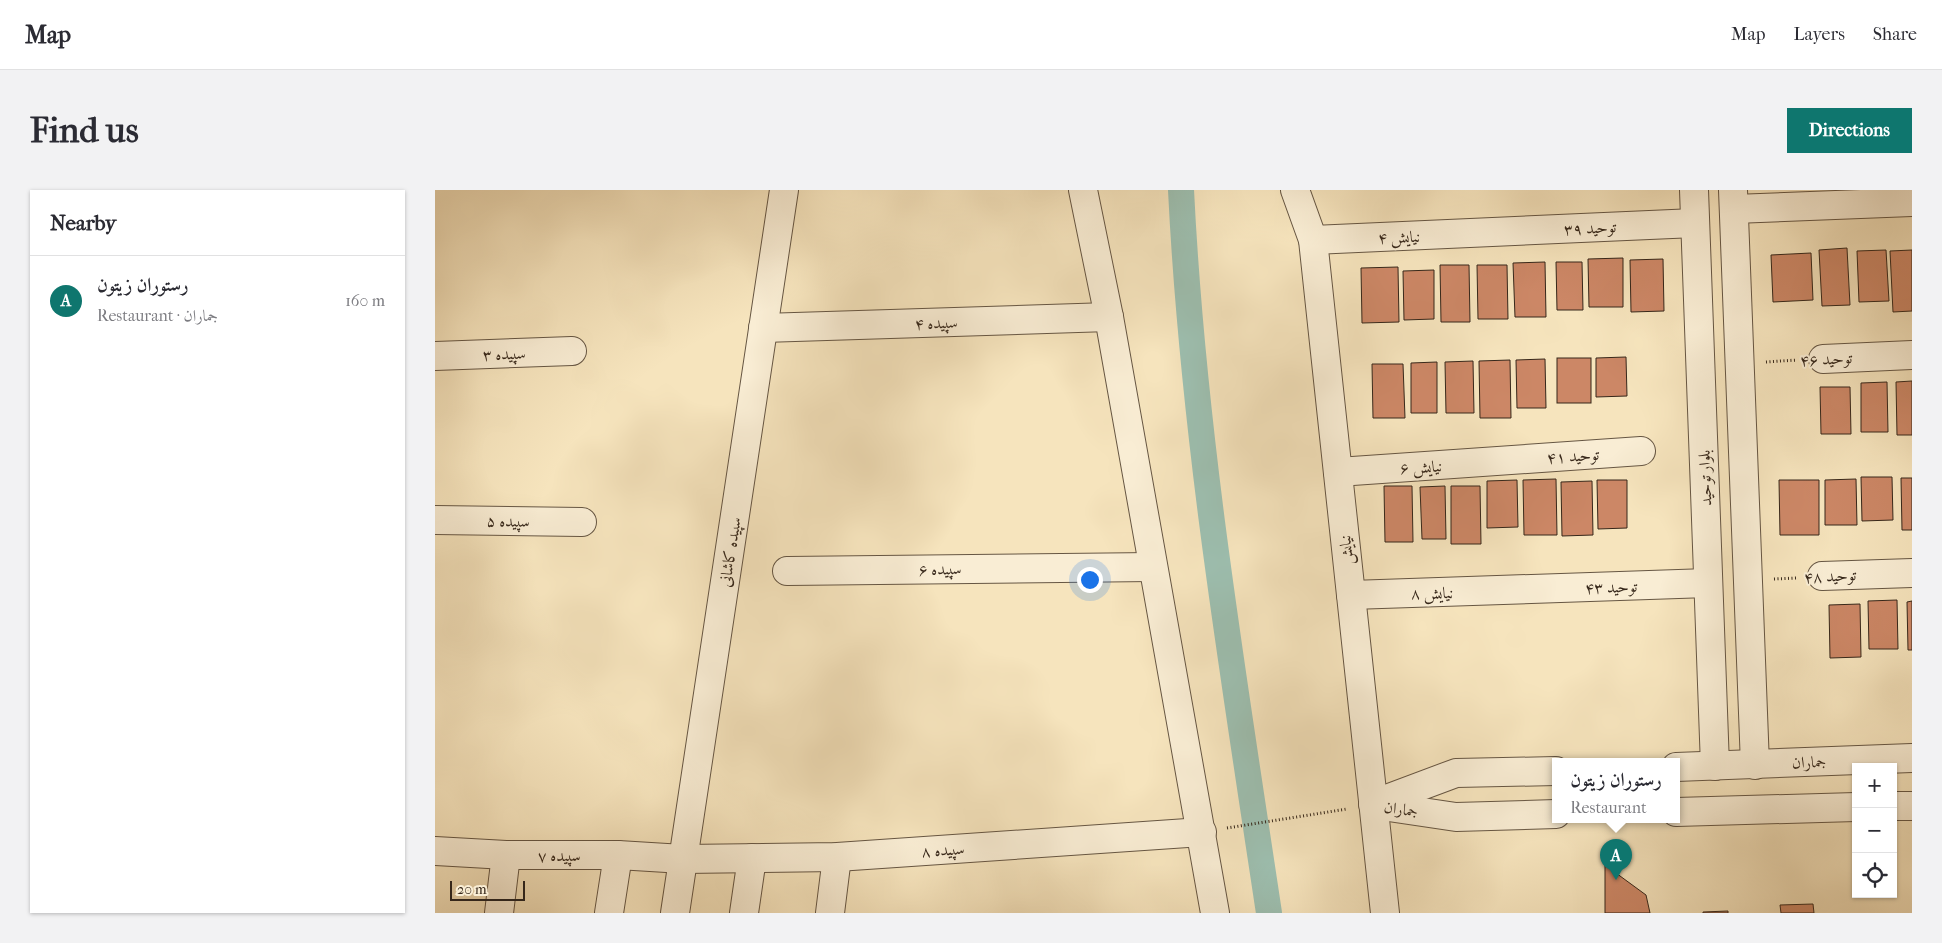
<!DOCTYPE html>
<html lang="en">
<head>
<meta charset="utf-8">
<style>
	:root { --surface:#fff; --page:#f2f2f3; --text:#2b2b33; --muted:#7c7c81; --line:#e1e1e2; --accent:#0f766e }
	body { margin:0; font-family:"IM FELL French Canon",Amiri,serif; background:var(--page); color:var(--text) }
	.controls { position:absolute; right:15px; bottom:15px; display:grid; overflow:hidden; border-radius:0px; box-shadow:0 1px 4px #0004 }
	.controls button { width:45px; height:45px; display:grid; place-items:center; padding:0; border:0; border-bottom:1px solid var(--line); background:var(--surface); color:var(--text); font:25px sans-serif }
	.scale { position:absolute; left:15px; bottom:12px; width:75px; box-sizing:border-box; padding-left:5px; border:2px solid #36271a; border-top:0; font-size:14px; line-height:18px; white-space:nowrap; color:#36271a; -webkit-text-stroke:4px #f9edd4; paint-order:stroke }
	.you { position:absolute; left:654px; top:389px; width:18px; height:18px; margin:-12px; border:4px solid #fff; border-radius:50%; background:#1a73e8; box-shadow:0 0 0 8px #1a73e833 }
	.badge { display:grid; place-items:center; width:32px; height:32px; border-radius:50%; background:var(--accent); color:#fff; font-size:16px; font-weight:700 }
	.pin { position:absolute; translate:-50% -41px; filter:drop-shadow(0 1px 2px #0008) }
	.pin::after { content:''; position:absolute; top:26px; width:18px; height:15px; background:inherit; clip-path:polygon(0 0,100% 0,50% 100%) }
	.popup { position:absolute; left:1117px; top:568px; width:128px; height:65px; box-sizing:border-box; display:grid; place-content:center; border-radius:0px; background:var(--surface); filter:drop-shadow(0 1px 4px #0005); font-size:16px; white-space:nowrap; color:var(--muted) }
	.popup b { font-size:19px; color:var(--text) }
	.popup::after { content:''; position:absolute; left:50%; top:100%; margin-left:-10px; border:10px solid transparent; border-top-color:var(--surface) }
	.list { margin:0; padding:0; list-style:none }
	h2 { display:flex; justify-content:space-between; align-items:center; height:65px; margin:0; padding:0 20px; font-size:21px }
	h2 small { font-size:16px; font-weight:400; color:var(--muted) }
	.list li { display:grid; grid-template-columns:32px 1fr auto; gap:15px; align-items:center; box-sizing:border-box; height:90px; padding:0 20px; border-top:1px solid var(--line) }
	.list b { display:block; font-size:19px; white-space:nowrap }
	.list p { margin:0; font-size:16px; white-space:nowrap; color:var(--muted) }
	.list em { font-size:16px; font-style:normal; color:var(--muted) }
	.icon { flex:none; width:28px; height:28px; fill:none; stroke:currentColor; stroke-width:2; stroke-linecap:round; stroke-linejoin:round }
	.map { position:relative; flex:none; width:1477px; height:723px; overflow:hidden; border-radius:0px }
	header { display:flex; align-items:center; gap:30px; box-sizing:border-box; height:70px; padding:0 25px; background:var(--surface); border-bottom:1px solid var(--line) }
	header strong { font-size:24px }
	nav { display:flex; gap:28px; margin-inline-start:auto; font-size:18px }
	.intro { display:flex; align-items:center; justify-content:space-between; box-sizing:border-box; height:120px; padding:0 30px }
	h1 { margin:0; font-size:35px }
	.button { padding:12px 22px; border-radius:0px; background:var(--accent); color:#fff; font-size:18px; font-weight:700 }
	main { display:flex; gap:30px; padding:0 30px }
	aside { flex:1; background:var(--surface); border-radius:0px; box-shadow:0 1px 4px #0004 }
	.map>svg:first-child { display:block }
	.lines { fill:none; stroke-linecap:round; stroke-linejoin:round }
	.canal { stroke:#9dbfb0; stroke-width:26 }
	.building { fill:#cc8766; stroke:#36271a }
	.minor-casing { stroke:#665643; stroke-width:30 }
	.tertiary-casing { stroke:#665643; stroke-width:30 }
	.path { stroke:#36271a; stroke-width:3; stroke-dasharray:1 2.5; stroke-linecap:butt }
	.minor { stroke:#f9edd4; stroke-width:28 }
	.tertiary { stroke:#f9edd4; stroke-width:28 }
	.labels { text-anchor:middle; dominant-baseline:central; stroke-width:4; stroke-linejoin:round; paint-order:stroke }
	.street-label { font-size:16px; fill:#36271a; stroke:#f9edd4 }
</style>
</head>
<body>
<header>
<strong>Map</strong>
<nav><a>Map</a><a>Layers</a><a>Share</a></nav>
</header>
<div class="intro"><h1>Find us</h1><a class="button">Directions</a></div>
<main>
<aside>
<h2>Nearby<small></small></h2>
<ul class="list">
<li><span class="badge">A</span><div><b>رستوران زیتون</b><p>Restaurant · جماران</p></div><em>160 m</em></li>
</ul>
</aside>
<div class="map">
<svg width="1477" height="723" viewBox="0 0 1477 723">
	<rect width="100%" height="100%" fill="#f6e4bd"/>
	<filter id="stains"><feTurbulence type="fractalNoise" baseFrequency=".004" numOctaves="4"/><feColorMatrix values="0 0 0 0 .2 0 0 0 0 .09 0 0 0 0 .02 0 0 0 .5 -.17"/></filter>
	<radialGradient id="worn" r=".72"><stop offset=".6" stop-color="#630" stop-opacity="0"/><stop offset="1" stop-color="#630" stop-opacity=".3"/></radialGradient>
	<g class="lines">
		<path class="canal" d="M 746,0 C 758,243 798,483 834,723"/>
	</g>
	<g class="building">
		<path d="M 1412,58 L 1415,115 L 1387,116 L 1384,60 Z"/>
		<path d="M 1451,60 L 1454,111 L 1424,112 L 1422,61 Z"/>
		<path d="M 1477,60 L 1477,121 L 1458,122 L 1455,61 Z"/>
		<path d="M 1376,63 L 1378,110 L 1338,112 L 1336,65 Z"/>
		<path d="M 1188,68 L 1188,117 L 1154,117 L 1153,69 Z"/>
		<path d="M 1228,69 L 1229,121 L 1196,122 L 1195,70 Z"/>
		<path d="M 1110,72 L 1111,127 L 1080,127 L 1078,73 Z"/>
		<path d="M 1121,72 L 1147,72 L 1148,120 L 1122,120 Z"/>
		<path d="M 1005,75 L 1034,75 L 1035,132 L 1006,132 Z"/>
		<path d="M 1042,75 L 1072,75 L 1073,129 L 1043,129 Z"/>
		<path d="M 963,77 L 964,132 L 927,133 L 926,78 Z"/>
		<path d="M 999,80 L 999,129 L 969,130 L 968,81 Z"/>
		<path d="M 1191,167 L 1192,206 L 1161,207 L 1161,168 Z"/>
		<rect x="1122" y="168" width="34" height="45"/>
		<path d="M 1110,169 L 1111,218 L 1082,218 L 1081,170 Z"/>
		<path d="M 1075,170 L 1076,228 L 1045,228 L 1044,171 Z"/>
		<path d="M 1038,171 L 1039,223 L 1011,223 L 1010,172 Z"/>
		<path d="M 1002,172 L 1002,223 L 976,223 L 976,173 Z"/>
		<path d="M 937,174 L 968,174 L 970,228 L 938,228 Z"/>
		<path d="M 1477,191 L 1477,245 L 1462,245 L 1461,192 Z"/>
		<path d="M 1452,192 L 1453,242 L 1426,242 L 1426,193 Z"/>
		<path d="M 1385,197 L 1415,197 L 1416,244 L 1386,244 Z"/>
		<path d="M 1426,287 L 1457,287 L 1458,330 L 1427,331 Z"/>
		<path d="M 1466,288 L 1477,288 L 1477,340 L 1467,340 Z"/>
		<path d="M 1121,289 L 1122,345 L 1089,345 L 1088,290 Z"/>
		<path d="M 1421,289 L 1422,335 L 1390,335 L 1390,290 Z"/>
		<path d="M 1082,290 L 1083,337 L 1052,338 L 1052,291 Z"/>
		<path d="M 1162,290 L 1192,290 L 1192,338 L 1163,339 Z"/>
		<path d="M 1344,290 L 1384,290 L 1384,345 L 1345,345 Z"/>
		<path d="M 1157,291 L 1158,345 L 1127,346 L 1126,292 Z"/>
		<path d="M 949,296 L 977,296 L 978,352 L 950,352 Z"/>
		<path d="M 1010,296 L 1011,349 L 987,349 L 985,297 Z"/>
		<path d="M 1016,296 L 1045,296 L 1046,354 L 1016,354 Z"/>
		<path d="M 1462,410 L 1463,459 L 1434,459 L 1433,411 Z"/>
		<path d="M 1477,411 L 1477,460 L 1473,460 L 1472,412 Z"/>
		<path d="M 1425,414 L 1426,467 L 1395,468 L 1394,415 Z"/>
		<path d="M 1170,675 L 1211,705 L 1215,723 L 1170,723 Z"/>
		<path d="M 1378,714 L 1379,723 L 1346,723 L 1345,715 Z"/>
		<path d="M 1293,721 L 1293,723 L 1268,723 L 1268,722 Z"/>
	</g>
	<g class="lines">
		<defs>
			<g id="minor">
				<path d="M 648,0 L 674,127 L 780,723"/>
				<path d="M 860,0 L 878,50 L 950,723"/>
				<path d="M 1299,19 L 1477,12"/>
				<path d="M 878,50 L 1260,33"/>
				<path d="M 328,138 L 674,127"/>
				<path d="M 0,166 L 137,161"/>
				<path d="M 1388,169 L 1477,165"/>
				<path d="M 903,282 L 1206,261"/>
				<path d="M 0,330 L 147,332"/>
				<path d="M 352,381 L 717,377"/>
				<path d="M 1387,386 L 1477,383"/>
				<path d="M 916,405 L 1273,393"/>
				<path d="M 0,661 L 71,665 L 183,665 L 248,669 L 402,667 L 767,642"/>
				<path d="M 64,723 L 71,665"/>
				<path d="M 174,723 L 183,665"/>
				<path d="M 309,723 L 317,668"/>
				<path d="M 395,723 L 402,667"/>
			</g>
			<g id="tertiary">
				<path d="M 1259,0 L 1280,576"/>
				<path d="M 1298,0 L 1320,575"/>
				<path d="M 1241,577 L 1477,568"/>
				<path d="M 938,614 L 1021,583 L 1121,581"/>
				<path d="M 940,615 L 1021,627 L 1121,624"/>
				<path d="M 1458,616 L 1477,616"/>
				<path d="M 1241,622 L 1421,617"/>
				<path d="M 240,723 L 349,0"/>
			</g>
		</defs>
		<use href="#minor" class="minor-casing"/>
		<use href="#tertiary" class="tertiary-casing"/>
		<g class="path">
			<path d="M 1331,172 L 1362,170"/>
			<path d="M 1339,389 L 1362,388"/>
			<path d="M 792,638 L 912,619"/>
		</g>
		<use href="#minor" class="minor"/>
		<use href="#tertiary" class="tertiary"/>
	</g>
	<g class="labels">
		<g class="street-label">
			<text transform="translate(1155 38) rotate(-3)">توحید ۳۹</text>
			<text transform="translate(964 47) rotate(-2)">نیایش ۴</text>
			<text transform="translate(501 133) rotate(-2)">سپیده ۴</text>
			<text transform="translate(69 164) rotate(-2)">سپیده ۳</text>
			<text transform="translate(1391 169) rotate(-3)">توحید ۴۶</text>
			<text transform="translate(1138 266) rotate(-4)">توحید ۴۱</text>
			<text transform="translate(986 277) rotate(-3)">نیایش ۶</text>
			<text transform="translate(1270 288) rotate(-92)">بلوار توحید</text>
			<text transform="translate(73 331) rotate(1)">سپیده ۵</text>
			<text transform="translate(911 360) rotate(-96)">نیایش</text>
			<text transform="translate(295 362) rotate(-81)">سپیده کاشانی</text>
			<text transform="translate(505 379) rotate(-1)">سپیده ۶</text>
			<text transform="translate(1395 386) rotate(-3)">توحید ۴۸</text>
			<text transform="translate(1176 397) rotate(-2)">توحید ۴۳</text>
			<text transform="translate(997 403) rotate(-1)">نیایش ۸</text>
			<text transform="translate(1374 572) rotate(-2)">جماران</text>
			<text transform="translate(966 619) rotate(9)">جماران</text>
			<text transform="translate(508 660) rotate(-4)">سپیده ۸</text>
			<text x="124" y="665">سپیده ۷</text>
		</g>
	</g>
	<rect width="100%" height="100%" filter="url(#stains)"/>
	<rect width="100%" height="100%" fill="url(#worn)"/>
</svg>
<div class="controls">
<button>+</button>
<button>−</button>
<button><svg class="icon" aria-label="locate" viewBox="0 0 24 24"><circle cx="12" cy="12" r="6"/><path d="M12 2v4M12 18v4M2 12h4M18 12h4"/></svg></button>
</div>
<div class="scale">20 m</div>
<div class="you"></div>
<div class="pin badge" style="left:1181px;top:690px">A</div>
<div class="popup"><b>رستوران زیتون</b>Restaurant</div>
</div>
</main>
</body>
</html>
